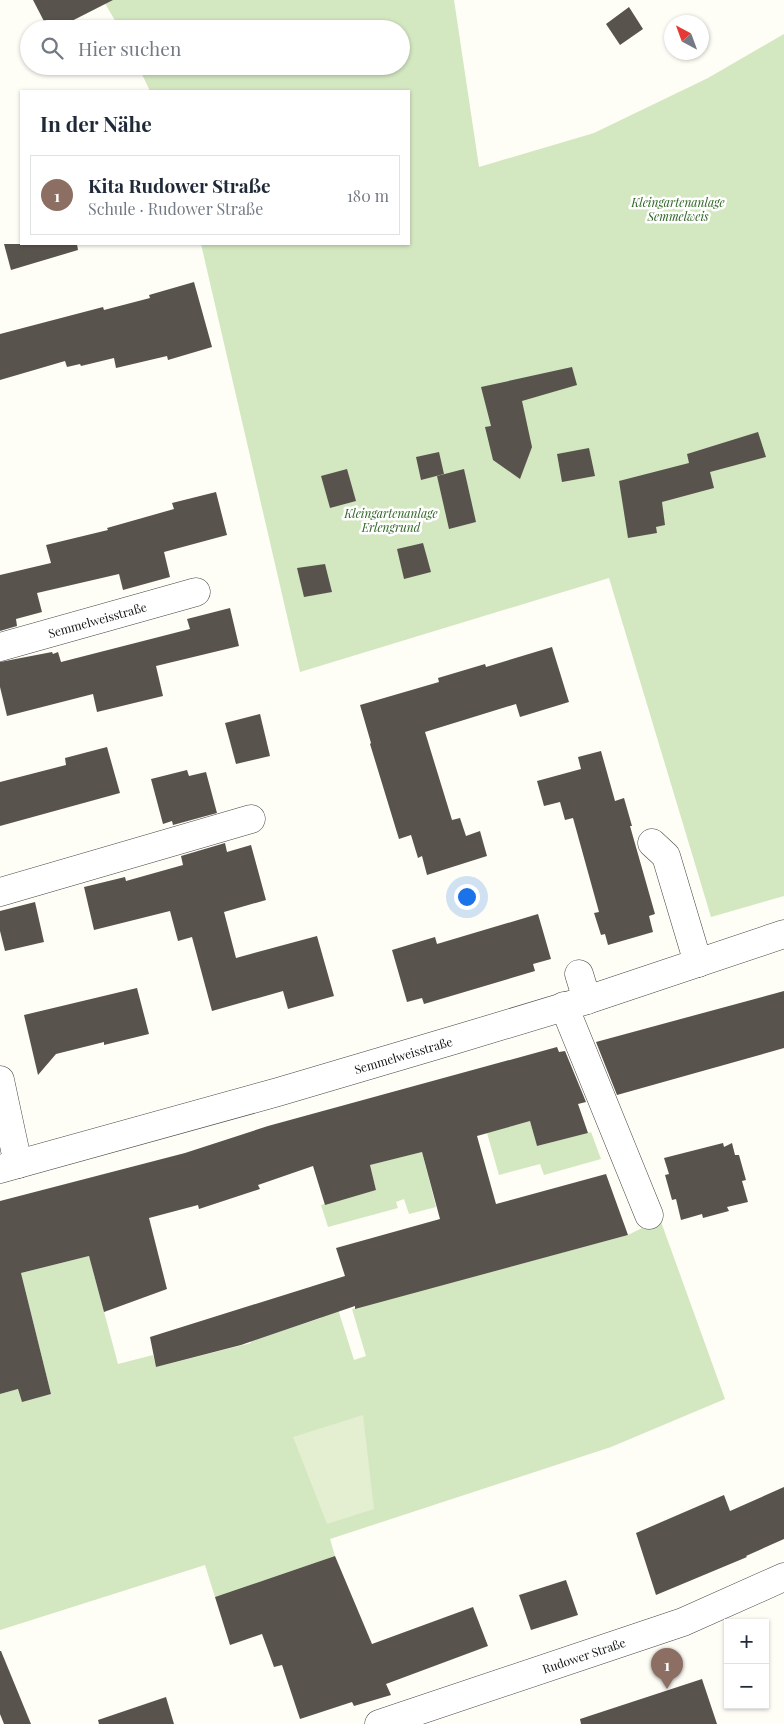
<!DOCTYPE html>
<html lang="de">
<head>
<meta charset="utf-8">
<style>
	:root { --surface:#fff; --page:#f6f6f7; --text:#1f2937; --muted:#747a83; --line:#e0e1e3; --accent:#b83233 }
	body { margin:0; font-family:"Playfair Display",serif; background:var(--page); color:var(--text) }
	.controls { position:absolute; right:15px; bottom:15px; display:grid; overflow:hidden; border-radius:0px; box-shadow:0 1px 4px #0004 }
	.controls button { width:45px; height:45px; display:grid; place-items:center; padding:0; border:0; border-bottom:1px solid var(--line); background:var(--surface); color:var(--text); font:25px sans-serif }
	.compass { position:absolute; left:664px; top:15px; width:45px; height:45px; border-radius:50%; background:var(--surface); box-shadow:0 1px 4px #0004; rotate:319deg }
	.you { position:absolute; left:466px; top:896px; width:18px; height:18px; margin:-12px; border:4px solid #fff; border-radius:50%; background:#1a73e8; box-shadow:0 0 0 8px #1a73e833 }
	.badge { display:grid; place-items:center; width:32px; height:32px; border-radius:50%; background:var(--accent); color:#fff; font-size:16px; font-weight:700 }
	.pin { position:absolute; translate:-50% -41px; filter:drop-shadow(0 1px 2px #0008) }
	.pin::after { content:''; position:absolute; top:26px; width:18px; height:15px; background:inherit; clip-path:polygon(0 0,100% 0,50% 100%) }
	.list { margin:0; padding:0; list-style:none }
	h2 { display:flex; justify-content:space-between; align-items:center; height:65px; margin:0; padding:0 20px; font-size:21px }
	h2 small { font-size:16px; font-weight:400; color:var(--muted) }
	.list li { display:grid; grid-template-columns:32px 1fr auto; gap:15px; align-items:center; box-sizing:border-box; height:80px; margin:0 10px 10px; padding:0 10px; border:1px solid var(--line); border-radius:0px }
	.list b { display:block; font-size:19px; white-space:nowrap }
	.list p { margin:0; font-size:16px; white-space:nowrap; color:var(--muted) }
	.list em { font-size:16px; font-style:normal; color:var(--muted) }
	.icon { flex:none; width:28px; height:28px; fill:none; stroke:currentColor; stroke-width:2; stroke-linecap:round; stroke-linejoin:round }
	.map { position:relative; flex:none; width:784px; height:1724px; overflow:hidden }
	.search { position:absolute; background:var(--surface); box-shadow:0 1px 4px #0004; left:20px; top:20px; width:390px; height:55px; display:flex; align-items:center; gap:12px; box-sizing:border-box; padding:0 18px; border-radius:28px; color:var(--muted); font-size:19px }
	.panel { position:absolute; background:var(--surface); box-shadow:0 1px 4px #0004; left:20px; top:90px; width:390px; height:155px; border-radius:0px }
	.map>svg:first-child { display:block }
	.green { fill:#d3e7c0 }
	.pitch { fill:#e4efd2 }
	.building { fill:#59534e }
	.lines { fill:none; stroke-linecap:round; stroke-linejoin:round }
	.minor-casing { stroke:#444; stroke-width:29 }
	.minor { stroke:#fff; stroke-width:28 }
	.labels { text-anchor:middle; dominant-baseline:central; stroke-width:5; stroke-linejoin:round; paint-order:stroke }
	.park-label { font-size:12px; font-style:italic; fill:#2f6525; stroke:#fff }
	.street-label { font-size:12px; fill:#111; stroke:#fff }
</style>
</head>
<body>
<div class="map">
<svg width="784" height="1724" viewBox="0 0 784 1724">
	<rect width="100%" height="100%" fill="#fefdf6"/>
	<g class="green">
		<path d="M 103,0 L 454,0 L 479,167 L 594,133 L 708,78 L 784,34 L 784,896 L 711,917 L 609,578 L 300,672 L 201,244 L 409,244 L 409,91 L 150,91 L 138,66 L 401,66 L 401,29 L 120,29 Z"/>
		<path d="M 530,1121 L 537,1146 L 591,1132 L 601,1159 L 544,1175 L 540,1164 L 499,1175 L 487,1133 Z"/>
		<path d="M 422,1152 L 436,1207 L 409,1214 L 404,1199 L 396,1202 L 398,1208 L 328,1227 L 321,1205 L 376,1190 L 370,1165 Z"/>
		<path d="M 660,1219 L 725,1399 L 611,1447 L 330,1539 L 335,1556 L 215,1597 L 205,1565 L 0,1630 L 0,1394 L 18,1389 L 22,1401 L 51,1394 L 21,1273 L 89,1256 L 118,1364 L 153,1355 L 156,1367 L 251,1343 L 251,1341 L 321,1318 L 311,1287 L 329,1281 L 354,1360 L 366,1356 L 352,1309 L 628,1235 Z"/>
	</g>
	<path class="pitch" d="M 363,1415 L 374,1509 L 327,1524 L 293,1437 Z"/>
	<g class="building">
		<path d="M 33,0 L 113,0 L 56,29 L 48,29 Z"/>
		<path d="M 629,7 L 643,29 L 620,45 L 606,24 Z"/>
		<path d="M 4,244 L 77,244 L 78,250 L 11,270 Z"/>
		<path d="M 194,282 L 212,347 L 168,360 L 167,356 L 116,368 L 114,358 L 81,366 L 80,364 L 67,367 L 65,361 L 0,380 L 0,334 L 103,307 L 104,310 L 150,298 L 149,295 Z"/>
		<path d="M 572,367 L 577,385 L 522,401 L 532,447 L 520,479 L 493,460 L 485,427 L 491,426 L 481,387 Z"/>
		<path d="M 758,432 L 766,457 L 710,472 L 714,488 L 662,502 L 665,525 L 656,527 L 657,533 L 628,538 L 619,481 L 689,463 L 687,454 Z"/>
		<path d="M 589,448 L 595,476 L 562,482 L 557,454 Z"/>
		<path d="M 439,452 L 444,474 L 421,480 L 416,457 Z"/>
		<path d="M 347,469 L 356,501 L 330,508 L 321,476 Z"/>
		<path d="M 464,469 L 476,522 L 449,529 L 437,476 Z"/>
		<path d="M 216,492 L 227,535 L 164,552 L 170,577 L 123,590 L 119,574 L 37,593 L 42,612 L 16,619 L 17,626 L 0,631 L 0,575 L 51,563 L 46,545 L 108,530 L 107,528 L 174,509 L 172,503 Z"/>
		<path d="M 423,543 L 431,572 L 404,579 L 397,549 Z"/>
		<path d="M 325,564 L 332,592 L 304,597 L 297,568 Z"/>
		<path d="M 230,608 L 239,646 L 156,666 L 163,696 L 97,712 L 93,694 L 7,716 L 0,687 L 0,662 L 52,652 L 53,654 L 58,652 L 61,662 L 190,629 L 187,619 Z"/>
		<path d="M 552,647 L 569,702 L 520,717 L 516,704 L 425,732 L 452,820 L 460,818 L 466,836 L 480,831 L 487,856 L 427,875 L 422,856 L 418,858 L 411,835 L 399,839 L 370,744 L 371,743 L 360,705 L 439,682 L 438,678 L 485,664 L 486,667 Z"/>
		<path d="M 260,714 L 270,756 L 236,764 L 225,723 Z"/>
		<path d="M 107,747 L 120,793 L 0,826 L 0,782 L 66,765 L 65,758 Z"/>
		<path d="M 601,751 L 615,801 L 624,798 L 632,826 L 630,826 L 655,914 L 649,916 L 653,932 L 608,945 L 605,934 L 601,935 L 594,913 L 599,912 L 573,818 L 565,820 L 560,802 L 544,806 L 537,781 L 581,769 L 578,757 Z"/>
		<path d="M 187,770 L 189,776 L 206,772 L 217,813 L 173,825 L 172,821 L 163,824 L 151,779 Z"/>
		<path d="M 225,843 L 227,852 L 251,845 L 266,900 L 224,912 L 236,958 L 317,936 L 334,996 L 288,1009 L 283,991 L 212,1011 L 192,937 L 178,941 L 170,911 L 94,930 L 84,887 L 125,877 L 126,881 L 183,865 L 181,856 Z"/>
		<path d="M 35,902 L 44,942 L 5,951 L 0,931 L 0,911 Z"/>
		<path d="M 538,914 L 551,959 L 533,964 L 535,971 L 424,1004 L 422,998 L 407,1002 L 392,950 L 435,937 L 437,944 Z"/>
		<path d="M 137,988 L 149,1034 L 104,1045 L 104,1042 L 56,1054 L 38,1075 L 24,1015 Z"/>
		<path d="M 784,991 L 784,1048 L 617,1095 L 596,1042 Z"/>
		<path d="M 557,1047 L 559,1052 L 565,1051 L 586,1102 L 578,1104 L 588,1133 L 537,1146 L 530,1121 L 477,1136 L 496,1204 L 606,1174 L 628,1235 L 355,1309 L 355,1306 L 241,1345 L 156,1367 L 150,1337 L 345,1276 L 336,1248 L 440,1219 L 422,1152 L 370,1165 L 376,1190 L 325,1205 L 313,1166 L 258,1185 L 260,1189 L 199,1209 L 198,1205 L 149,1218 L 167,1289 L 104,1312 L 89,1256 L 21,1273 L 51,1394 L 22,1402 L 18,1389 L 0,1394 L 0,1201 L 185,1153 L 268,1126 Z"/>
		<path d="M 723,1143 L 724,1147 L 732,1143 L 735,1155 L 739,1155 L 746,1180 L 742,1181 L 748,1202 L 727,1207 L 729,1211 L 703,1218 L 702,1214 L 681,1220 L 676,1199 L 672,1200 L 665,1175 L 669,1174 L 664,1158 Z"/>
		<path d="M 784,1487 L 784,1539 L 746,1556 L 747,1557 L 656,1595 L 636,1533 L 724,1495 L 730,1511 Z"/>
		<path d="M 335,1556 L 372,1644 L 473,1607 L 488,1646 L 386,1684 L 391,1695 L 354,1706 L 352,1702 L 300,1719 L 282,1665 L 274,1667 L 262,1634 L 230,1645 L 215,1597 Z"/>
		<path d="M 566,1580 L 578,1615 L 531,1630 L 519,1595 Z"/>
		<path d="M 0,1651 L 1,1651 L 31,1724 L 4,1724 L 0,1714 Z"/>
		<path d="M 702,1679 L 717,1724 L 581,1724 L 580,1719 Z"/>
		<path d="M 166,1697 L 174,1724 L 99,1724 L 98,1720 Z"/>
	</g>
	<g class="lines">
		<defs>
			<g id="minor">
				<path id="s1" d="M 0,647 L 196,592"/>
				<path d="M 652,843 L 666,856 L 698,963"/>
				<path d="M 0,892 L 251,819"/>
				<path d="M 579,974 L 587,1000"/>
				<path d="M 564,1006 L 649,1215"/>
				<path d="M 0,1080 L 18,1164"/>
				<path id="s2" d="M 0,1169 L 278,1092 L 454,1040 L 587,1000 L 784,934"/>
				<path id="s3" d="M 379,1724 L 683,1622 L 784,1577"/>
			</g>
		</defs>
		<use href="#minor" class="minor-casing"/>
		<use href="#minor" class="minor"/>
	</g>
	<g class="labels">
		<g class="park-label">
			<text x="678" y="202">Kleingartenanlage<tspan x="678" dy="14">Semmelweis</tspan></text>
			<text x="391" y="513">Kleingartenanlage<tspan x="391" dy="14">Erlengrund</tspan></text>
		</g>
		<g class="street-label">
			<text stroke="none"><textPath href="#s1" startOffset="101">Semmelweisstraße</textPath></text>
			<text stroke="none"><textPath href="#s2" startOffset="419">Semmelweisstraße</textPath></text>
			<text stroke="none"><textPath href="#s3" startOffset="216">Rudower Straße</textPath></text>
		</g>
	</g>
</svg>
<div class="controls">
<button>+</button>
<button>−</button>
</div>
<svg class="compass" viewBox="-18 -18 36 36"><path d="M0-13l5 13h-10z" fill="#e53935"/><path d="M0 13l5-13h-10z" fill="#747a83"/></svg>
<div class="you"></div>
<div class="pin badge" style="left:667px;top:1689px;background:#8d6e63">1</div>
<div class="search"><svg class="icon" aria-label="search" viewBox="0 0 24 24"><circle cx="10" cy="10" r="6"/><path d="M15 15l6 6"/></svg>Hier suchen</div>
<section class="panel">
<h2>In der Nähe<small></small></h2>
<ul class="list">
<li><span class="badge" style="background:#8d6e63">1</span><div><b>Kita Rudower Straße</b><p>Schule · Rudower Straße</p></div><em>180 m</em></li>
</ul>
</section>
</div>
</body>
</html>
